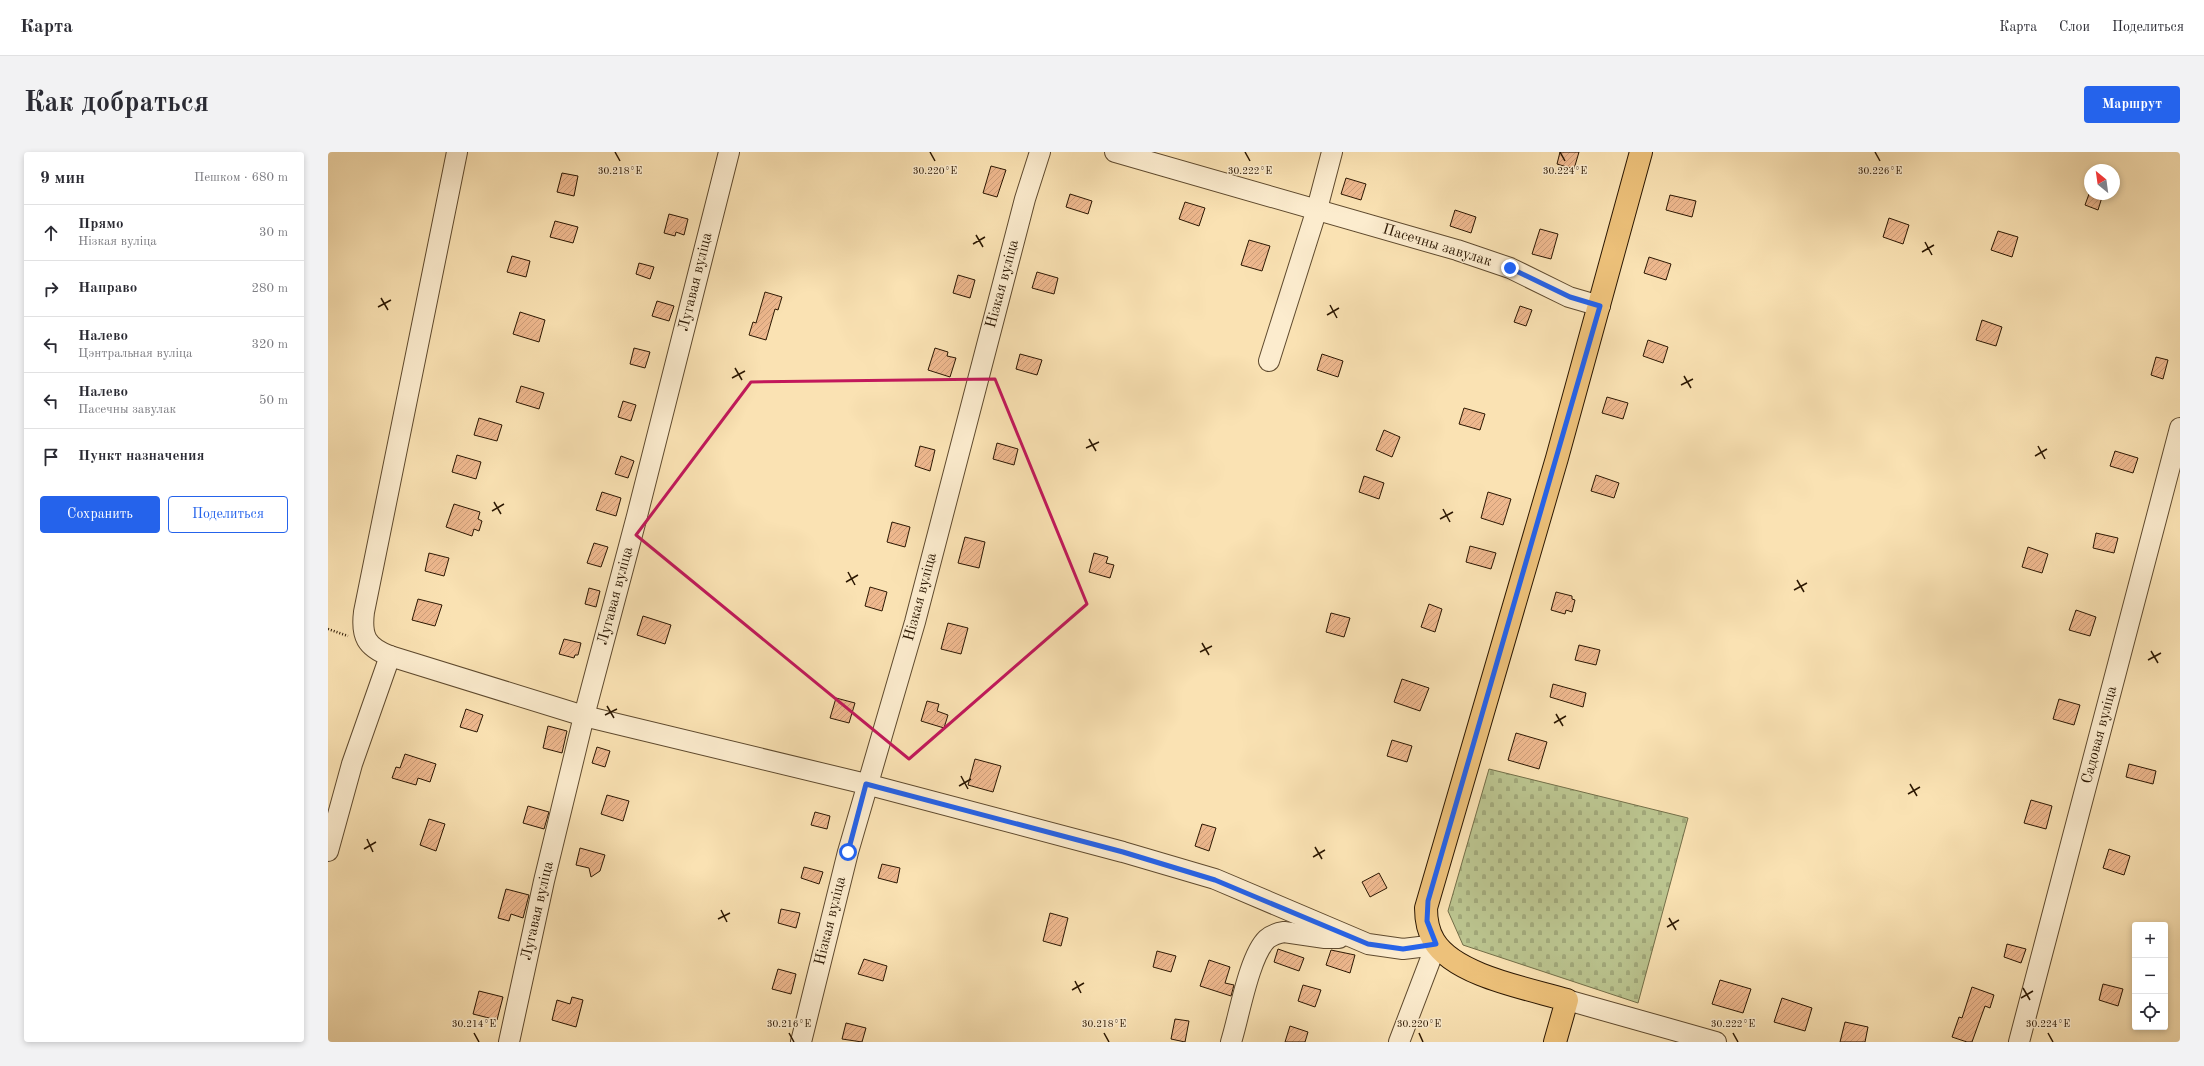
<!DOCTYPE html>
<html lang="ru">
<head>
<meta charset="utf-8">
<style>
	:root { --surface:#fff; --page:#f2f2f3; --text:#2b2b33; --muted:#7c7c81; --line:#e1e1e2; --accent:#2563eb }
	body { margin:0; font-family:"Old Standard TT",serif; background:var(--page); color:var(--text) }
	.controls { position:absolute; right:12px; bottom:12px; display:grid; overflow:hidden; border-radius:4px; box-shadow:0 2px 6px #0003 }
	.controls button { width:36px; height:36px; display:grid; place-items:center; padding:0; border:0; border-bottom:1px solid var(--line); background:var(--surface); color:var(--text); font:20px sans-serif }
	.compass { position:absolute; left:1756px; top:12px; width:36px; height:36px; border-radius:50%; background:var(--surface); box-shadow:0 2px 6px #0003; rotate:331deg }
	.stop { position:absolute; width:12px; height:12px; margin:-9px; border:3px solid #2563eb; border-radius:50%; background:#fff }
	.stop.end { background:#2563eb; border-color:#fff; box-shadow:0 1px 4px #0008 }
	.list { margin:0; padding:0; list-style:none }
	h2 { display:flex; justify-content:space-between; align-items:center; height:52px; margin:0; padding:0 16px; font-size:17px }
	h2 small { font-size:13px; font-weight:400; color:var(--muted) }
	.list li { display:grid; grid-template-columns:26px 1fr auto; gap:12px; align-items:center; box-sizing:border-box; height:56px; padding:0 16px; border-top:1px solid var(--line) }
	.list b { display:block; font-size:15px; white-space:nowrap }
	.list p { margin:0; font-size:13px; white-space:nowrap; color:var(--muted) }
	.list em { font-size:13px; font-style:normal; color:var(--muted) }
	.actions { display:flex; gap:8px; padding:12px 16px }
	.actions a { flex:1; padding:9px 0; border:1px solid var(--accent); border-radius:4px; text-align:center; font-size:14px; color:var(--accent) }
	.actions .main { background:var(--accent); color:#fff }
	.icon { flex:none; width:22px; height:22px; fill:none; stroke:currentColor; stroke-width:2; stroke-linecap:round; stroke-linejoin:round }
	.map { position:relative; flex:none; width:1852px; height:890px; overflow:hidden; border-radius:4px }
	header { display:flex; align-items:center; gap:24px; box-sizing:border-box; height:56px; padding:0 20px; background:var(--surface); border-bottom:1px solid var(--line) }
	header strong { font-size:19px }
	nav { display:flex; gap:22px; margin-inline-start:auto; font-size:14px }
	.intro { display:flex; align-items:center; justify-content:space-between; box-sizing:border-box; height:96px; padding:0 24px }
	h1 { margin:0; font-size:28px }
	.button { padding:10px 18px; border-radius:4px; background:var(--accent); color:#fff; font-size:14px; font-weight:700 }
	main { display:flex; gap:24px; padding:0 24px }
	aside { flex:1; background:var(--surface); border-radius:4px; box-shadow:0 2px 6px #0003 }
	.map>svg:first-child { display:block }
	.cemetery { fill:url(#cemetery-stones); stroke:#736e48 }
	.building { fill:url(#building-hatch); stroke:#2b1702 }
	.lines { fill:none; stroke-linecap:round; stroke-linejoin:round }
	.minor-casing { stroke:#5f4a2e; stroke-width:22 }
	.major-casing { stroke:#2b1702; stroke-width:24 }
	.path { stroke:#2b1702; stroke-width:2.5; stroke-dasharray:1 2; stroke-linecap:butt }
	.minor { stroke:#fcecce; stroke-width:20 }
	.major { stroke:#edc17a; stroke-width:22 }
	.route { stroke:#2563eb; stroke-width:5 }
	.marked { fill:none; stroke:#c2185b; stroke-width:3; stroke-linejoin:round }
	.ticks { fill:none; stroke:#2b1702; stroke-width:1.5 }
	.labels { text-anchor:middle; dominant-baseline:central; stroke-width:3; stroke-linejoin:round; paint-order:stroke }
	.street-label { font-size:15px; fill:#2b1702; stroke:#fcecce }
	.ticks-label { font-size:10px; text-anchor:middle; fill:#2b1702; stroke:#fcecce; stroke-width:3; stroke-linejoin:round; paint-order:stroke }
</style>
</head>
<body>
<header>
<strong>Карта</strong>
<nav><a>Карта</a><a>Слои</a><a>Поделиться</a></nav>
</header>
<div class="intro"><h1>Как добраться</h1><a class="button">Маршрут</a></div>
<main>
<aside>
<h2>9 мин<small>Пешком · 680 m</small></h2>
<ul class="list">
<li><svg class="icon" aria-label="ahead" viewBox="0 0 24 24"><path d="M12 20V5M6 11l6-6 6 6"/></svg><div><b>Прямо</b><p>Нізкая вуліца</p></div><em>30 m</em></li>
<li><svg class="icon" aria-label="right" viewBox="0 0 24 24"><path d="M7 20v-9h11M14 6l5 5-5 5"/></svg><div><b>Направо</b></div><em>280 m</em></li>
<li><svg class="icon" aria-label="left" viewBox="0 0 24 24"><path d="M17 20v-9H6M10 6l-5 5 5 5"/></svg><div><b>Налево</b><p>Цэнтральная вуліца</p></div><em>320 m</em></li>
<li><svg class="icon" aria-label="left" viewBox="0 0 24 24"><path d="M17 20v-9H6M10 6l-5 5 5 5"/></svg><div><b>Налево</b><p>Пасечны завулак</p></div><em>50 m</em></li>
<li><svg class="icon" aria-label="arrive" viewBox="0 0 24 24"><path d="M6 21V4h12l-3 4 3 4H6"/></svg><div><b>Пункт назначения</b></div></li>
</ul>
<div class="actions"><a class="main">Сохранить</a><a>Поделиться</a></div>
</aside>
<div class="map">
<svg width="1852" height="890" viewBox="0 0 1852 890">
	<defs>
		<pattern id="cemetery-stones" width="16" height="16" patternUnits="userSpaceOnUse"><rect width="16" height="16" fill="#bbc48f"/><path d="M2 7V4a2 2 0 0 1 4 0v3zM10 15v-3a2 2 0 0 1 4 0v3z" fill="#a1a87a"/></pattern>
		<pattern id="building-hatch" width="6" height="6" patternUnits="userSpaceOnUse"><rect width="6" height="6" fill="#eeb88e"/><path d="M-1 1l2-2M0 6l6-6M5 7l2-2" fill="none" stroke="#cc9d79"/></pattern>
	</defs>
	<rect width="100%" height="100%" fill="#fae2b3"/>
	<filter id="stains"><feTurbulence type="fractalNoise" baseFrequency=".005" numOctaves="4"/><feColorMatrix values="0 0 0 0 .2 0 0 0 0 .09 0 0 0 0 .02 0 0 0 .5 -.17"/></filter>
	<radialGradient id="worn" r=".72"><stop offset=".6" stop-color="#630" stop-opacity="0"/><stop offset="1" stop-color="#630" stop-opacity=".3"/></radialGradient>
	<path class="cemetery" d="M 1161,617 L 1360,666 L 1310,851 L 1135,793 L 1120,759 Z"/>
	<g class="building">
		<path d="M 1232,0 L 1251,0 L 1246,17 L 1229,12 Z"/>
		<path d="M 663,14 L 678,18 L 669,45 L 655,41 Z"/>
		<path d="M 234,21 L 250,24 L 246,44 L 229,40 Z"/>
		<path d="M 1018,26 L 1038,32 L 1033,48 L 1013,42 Z"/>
		<path d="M 742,42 L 764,49 L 760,62 L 738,55 Z"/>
		<path d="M 1761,42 L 1775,42 L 1770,58 L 1757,53 Z"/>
		<path d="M 1342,43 L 1368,49 L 1364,65 L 1338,58 Z"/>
		<path d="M 857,50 L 877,56 L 871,74 L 851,67 Z"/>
		<path d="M 1127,58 L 1148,65 L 1143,81 L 1122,74 Z"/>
		<path d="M 341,62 L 360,67 L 356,83 L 348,80 L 347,84 L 336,81 Z"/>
		<path d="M 1561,66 L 1581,73 L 1575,92 L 1555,85 Z"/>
		<path d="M 227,69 L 250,75 L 245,91 L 222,85 Z"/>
		<path d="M 1212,77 L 1230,82 L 1223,107 L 1204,102 Z"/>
		<path d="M 1670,79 L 1690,85 L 1684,105 L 1663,98 Z"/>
		<path d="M 921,88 L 942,94 L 934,119 L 913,113 Z"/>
		<path d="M 184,104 L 202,109 L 198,125 L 179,120 Z"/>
		<path d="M 1321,105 L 1343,112 L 1338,128 L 1316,121 Z"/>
		<path d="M 311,111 L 326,115 L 322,127 L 308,122 Z"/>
		<path d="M 709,120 L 730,126 L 726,142 L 704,136 Z"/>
		<path d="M 630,123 L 647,128 L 642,146 L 625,141 Z"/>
		<path d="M 437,140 L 454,145 L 450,158 L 447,157 L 438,188 L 421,183 L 425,170 L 428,171 Z"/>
		<path d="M 329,149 L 346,154 L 341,169 L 324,164 Z"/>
		<path d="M 1192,154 L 1204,158 L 1198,174 L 1186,170 Z"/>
		<path d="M 192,160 L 217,168 L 211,190 L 185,182 Z"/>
		<path d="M 1654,168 L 1674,175 L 1668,194 L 1648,188 Z"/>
		<path d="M 1320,188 L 1340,195 L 1335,211 L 1315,204 Z"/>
		<path d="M 306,196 L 322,200 L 317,216 L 302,212 Z"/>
		<path d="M 607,196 L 620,200 L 619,204 L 628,206 L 622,225 L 600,218 Z"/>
		<path d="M 692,202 L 714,208 L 709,223 L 688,217 Z"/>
		<path d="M 994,202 L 1015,209 L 1010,225 L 989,218 Z"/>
		<path d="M 1828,205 L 1840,208 L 1835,227 L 1823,223 Z"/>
		<path d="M 193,234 L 216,241 L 211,257 L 188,250 Z"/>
		<path d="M 1279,245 L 1300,251 L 1295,267 L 1274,261 Z"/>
		<path d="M 295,249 L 308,253 L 303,269 L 290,265 Z"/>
		<path d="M 1136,256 L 1157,262 L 1152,278 L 1131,272 Z"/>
		<path d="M 151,266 L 174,273 L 169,289 L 146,283 Z"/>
		<path d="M 1056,278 L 1072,285 L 1064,305 L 1048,298 Z"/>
		<path d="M 669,291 L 690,297 L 686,313 L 665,307 Z"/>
		<path d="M 592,294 L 607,298 L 602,319 L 587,314 Z"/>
		<path d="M 1787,299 L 1810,306 L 1805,321 L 1782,314 Z"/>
		<path d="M 129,303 L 153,310 L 148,327 L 124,320 Z"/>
		<path d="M 293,304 L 306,309 L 300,326 L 287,322 Z"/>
		<path d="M 1268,323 L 1291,331 L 1286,346 L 1263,339 Z"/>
		<path d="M 1036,324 L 1056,331 L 1051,347 L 1031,340 Z"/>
		<path d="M 274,340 L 293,346 L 288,364 L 268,358 Z"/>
		<path d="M 1160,340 L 1183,347 L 1175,373 L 1153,366 Z"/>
		<path d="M 126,352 L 152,360 L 150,367 L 154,369 L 151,379 L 146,377 L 144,384 L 118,375 Z"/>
		<path d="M 564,370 L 582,375 L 577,395 L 559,390 Z"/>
		<path d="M 1768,381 L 1790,386 L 1786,401 L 1765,396 Z"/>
		<path d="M 637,385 L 657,390 L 651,416 L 630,411 Z"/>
		<path d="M 266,391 L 280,395 L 273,415 L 259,411 Z"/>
		<path d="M 1142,394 L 1168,401 L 1163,417 L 1138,410 Z"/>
		<path d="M 1700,395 L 1720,402 L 1714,421 L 1694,415 Z"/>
		<path d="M 101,401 L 121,406 L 116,424 L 97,419 Z"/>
		<path d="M 766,401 L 780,405 L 778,411 L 786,413 L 782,426 L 761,420 Z"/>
		<path d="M 542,435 L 559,440 L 554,459 L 537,454 Z"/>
		<path d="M 261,436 L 272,439 L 268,455 L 257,452 Z"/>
		<path d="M 1228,440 L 1244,444 L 1244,447 L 1247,448 L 1244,460 L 1238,458 L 1237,462 L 1223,458 Z"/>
		<path d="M 90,447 L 114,453 L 107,474 L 84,468 Z"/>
		<path d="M 1101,452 L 1114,457 L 1107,480 L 1093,475 Z"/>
		<path d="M 1748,458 L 1768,465 L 1762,484 L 1741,478 Z"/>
		<path d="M 1003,461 L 1022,466 L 1016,485 L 998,480 Z"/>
		<path d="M 315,464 L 343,473 L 337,492 L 309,483 Z"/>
		<path d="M 620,471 L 640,476 L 633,502 L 613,497 Z"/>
		<path d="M 236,487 L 253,491 L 250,503 L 247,503 L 246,506 L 231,502 Z"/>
		<path d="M 1251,493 L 1272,498 L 1268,513 L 1247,508 Z"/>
		<path d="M 1074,527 L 1101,536 L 1092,559 L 1066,550 Z"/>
		<path d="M 1225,532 L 1258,541 L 1255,555 L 1222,545 Z"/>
		<path d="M 508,546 L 527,551 L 521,571 L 502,566 Z"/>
		<path d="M 1731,547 L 1752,553 L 1746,573 L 1725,567 Z"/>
		<path d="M 599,549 L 611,552 L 609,559 L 620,563 L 616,576 L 593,569 Z"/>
		<path d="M 138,557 L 155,563 L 149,580 L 132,575 Z"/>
		<path d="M 220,574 L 239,579 L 234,601 L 215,596 Z"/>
		<path d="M 1188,581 L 1219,590 L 1211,617 L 1180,608 Z"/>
		<path d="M 1064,588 L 1084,594 L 1079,610 L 1059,604 Z"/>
		<path d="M 269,595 L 282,599 L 277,615 L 264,611 Z"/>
		<path d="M 77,602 L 108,612 L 102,630 L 90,626 L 88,633 L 64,626 L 68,615 L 72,616 Z"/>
		<path d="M 647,607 L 673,614 L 665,640 L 640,633 Z"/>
		<path d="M 1801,612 L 1828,619 L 1825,632 L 1798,625 Z"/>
		<path d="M 279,643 L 301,649 L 295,669 L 273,662 Z"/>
		<path d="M 1703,648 L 1724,654 L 1718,677 L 1696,671 Z"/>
		<path d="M 200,654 L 221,660 L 216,677 L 195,671 Z"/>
		<path d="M 487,660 L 502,664 L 499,677 L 483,673 Z"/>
		<path d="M 101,667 L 117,672 L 108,699 L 92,693 Z"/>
		<path d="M 874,672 L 888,676 L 881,699 L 867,694 Z"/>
		<path d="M 252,696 L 277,703 L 272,719 L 263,725 L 261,716 L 248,713 Z"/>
		<path d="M 1781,697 L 1802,704 L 1796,723 L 1775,716 Z"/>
		<path d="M 554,712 L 572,716 L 569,731 L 550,726 Z"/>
		<path d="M 476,715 L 495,720 L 491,732 L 473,726 Z"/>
		<path d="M 1051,721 L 1059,736 L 1042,745 L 1034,730 Z"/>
		<path d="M 178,737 L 201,743 L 195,766 L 183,762 L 181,769 L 170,766 Z"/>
		<path d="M 453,757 L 472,761 L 468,776 L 450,771 Z"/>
		<path d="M 722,761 L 740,766 L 733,794 L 715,789 Z"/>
		<path d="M 1679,792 L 1698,797 L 1693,811 L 1676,805 Z"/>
		<path d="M 950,797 L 976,806 L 971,819 L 946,810 Z"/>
		<path d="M 1003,798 L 1027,803 L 1022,821 L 998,813 Z"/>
		<path d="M 829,799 L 848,804 L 843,820 L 825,815 Z"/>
		<path d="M 536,807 L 559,814 L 555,829 L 530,822 Z"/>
		<path d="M 881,808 L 902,815 L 897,831 L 906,833 L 903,844 L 872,834 Z"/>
		<path d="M 450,817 L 468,822 L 463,842 L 444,837 Z"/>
		<path d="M 1392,828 L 1423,837 L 1415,861 L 1384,852 Z"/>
		<path d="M 1775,832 L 1795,837 L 1790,854 L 1771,848 Z"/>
		<path d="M 975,833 L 993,838 L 987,855 L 970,849 Z"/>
		<path d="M 1644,835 L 1666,843 L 1662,856 L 1657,854 L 1644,890 L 1639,890 L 1624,885 L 1631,865 L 1634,866 Z"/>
		<path d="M 151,839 L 175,845 L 169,868 L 145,862 Z"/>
		<path d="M 244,845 L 255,848 L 248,875 L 224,868 L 229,848 L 242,852 Z"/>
		<path d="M 1454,846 L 1484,856 L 1477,879 L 1446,870 Z"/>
		<path d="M 847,867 L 861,869 L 857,890 L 843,887 Z"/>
		<path d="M 1517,870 L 1540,875 L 1537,890 L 1512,890 Z"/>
		<path d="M 518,871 L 538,876 L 534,890 L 514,887 Z"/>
		<path d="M 962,874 L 980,880 L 977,890 L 957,890 Z"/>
	</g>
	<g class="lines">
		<defs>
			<g id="minor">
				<path d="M 129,0 L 36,460 C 33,484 38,495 62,504 L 256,564 L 538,632 L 795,700 L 887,727 L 1040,792 L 1075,797 L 1108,793"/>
				<path d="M 787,0 L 1129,98 L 1182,116 L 1241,145 L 1272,154"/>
				<path d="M 941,209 L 989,57 L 1004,0"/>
				<path d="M 0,699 L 24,612 L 62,504"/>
				<path d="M 1239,848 L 1388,890"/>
				<path d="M 181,890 L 216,729 L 256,564 L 309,364 L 401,0"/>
				<path d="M 473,890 L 520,700 L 587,470 L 697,47 L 712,0"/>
				<path d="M 903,890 C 911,865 921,804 939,787 C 944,783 949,781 956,780 L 997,786 L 1011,786"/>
				<path d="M 1071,890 L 1108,793"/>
				<path d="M 1691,890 L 1852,276"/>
			</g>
			<path id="major" d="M 1227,890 L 1239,848 C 1202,837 1127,824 1106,789 C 1100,779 1098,767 1098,756 L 1229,306 L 1313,0"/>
		</defs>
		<use href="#minor" class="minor-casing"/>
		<use href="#major" class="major-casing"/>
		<path class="path" d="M 0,477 L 20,484"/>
		<use href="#minor" class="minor"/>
		<use href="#major" class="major"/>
	</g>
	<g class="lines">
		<path class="route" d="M 520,700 L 538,632 L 795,700 L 887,728 L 1040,792 L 1075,797 L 1108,792 L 1099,769 L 1100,749 L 1272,154 L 1242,145 L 1182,116"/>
	</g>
	<path class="marked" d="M 667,227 L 759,452 L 581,607 L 308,383 L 423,230 Z"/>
	<path class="ticks" d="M 287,0 L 292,9M 602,0 L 607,9M 917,0 L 922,9M 1232,0 L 1237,9M 1547,0 L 1552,9M 648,83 L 655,95M 1597,90 L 1604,103M 645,92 L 657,85M 1594,100 L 1606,93M 53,146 L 60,158M 1002,153 L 1009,166M 50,155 L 63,148M 999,163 L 1011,156M 407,216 L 414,228M 1356,224 L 1363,236M 404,226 L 417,219M 1353,233 L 1365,227M 761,287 L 768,299M 1710,294 L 1717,307M 758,296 L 771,290M 1707,304 L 1719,297M 166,350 L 173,362M 1115,357 L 1122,370M 164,359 L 176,352M 1112,367 L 1125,360M 520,420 L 527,433M 1469,428 L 1476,440M 518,430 L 530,423M 1466,438 L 1479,431M 874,491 L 881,503M 1823,499 L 1830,511M 872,500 L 884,494M 1820,508 L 1833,501M 279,554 L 286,566M 1228,562 L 1235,574M 277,563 L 289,557M 1226,571 L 1238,564M 633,624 L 640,637M 1582,632 L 1589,644M 631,634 L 643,627M 1580,642 L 1592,635M 39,687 L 45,700M 987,695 L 994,707M 36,697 L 48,690M 985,705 L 997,698M 393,758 L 399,770M 1341,766 L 1348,778M 390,767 L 402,761M 1339,775 L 1351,768M 747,829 L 753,841M 1695,836 L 1702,848M 744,838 L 756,831M 1693,846 L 1705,839M 146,881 L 151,890M 461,881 L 466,890M 776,881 L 781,890M 1091,881 L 1095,890M 1405,881 L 1410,890M 1720,881 L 1725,890"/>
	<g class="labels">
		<g class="street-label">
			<text transform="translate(1109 94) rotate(17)">Пасечны завулак</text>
			<text transform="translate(368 130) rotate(-76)">Лугавая вуліца</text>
			<text transform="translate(675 132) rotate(-75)">Нізкая вуліца</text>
			<text transform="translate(288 444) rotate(-75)">Лугавая вуліца</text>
			<text transform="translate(593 445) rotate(-75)">Нізкая вуліца</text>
			<text transform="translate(1772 583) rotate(-75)">Садовая вуліца</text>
			<text transform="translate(210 759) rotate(-77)">Лугавая вуліца</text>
			<text transform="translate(503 769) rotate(-76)">Нізкая вуліца</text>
		</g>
	</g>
	<g class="ticks-label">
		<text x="292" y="22">30.218°E</text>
		<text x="607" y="22">30.220°E</text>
		<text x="922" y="22">30.222°E</text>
		<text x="1237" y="22">30.224°E</text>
		<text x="1552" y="22">30.226°E</text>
		<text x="146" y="875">30.214°E</text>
		<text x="461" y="875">30.216°E</text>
		<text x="776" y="875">30.218°E</text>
		<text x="1091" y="875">30.220°E</text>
		<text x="1405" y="875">30.222°E</text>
		<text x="1720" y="875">30.224°E</text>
	</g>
	<rect width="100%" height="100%" filter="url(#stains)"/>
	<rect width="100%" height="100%" fill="url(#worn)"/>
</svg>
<div class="controls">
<button>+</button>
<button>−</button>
<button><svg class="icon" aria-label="locate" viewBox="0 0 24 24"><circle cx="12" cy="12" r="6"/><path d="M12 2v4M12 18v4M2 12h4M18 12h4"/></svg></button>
</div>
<svg class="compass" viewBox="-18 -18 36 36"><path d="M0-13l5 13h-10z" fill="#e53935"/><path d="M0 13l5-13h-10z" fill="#7c7c81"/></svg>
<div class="stop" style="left:520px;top:700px"></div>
<div class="stop end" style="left:1182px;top:116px"></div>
</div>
</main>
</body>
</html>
